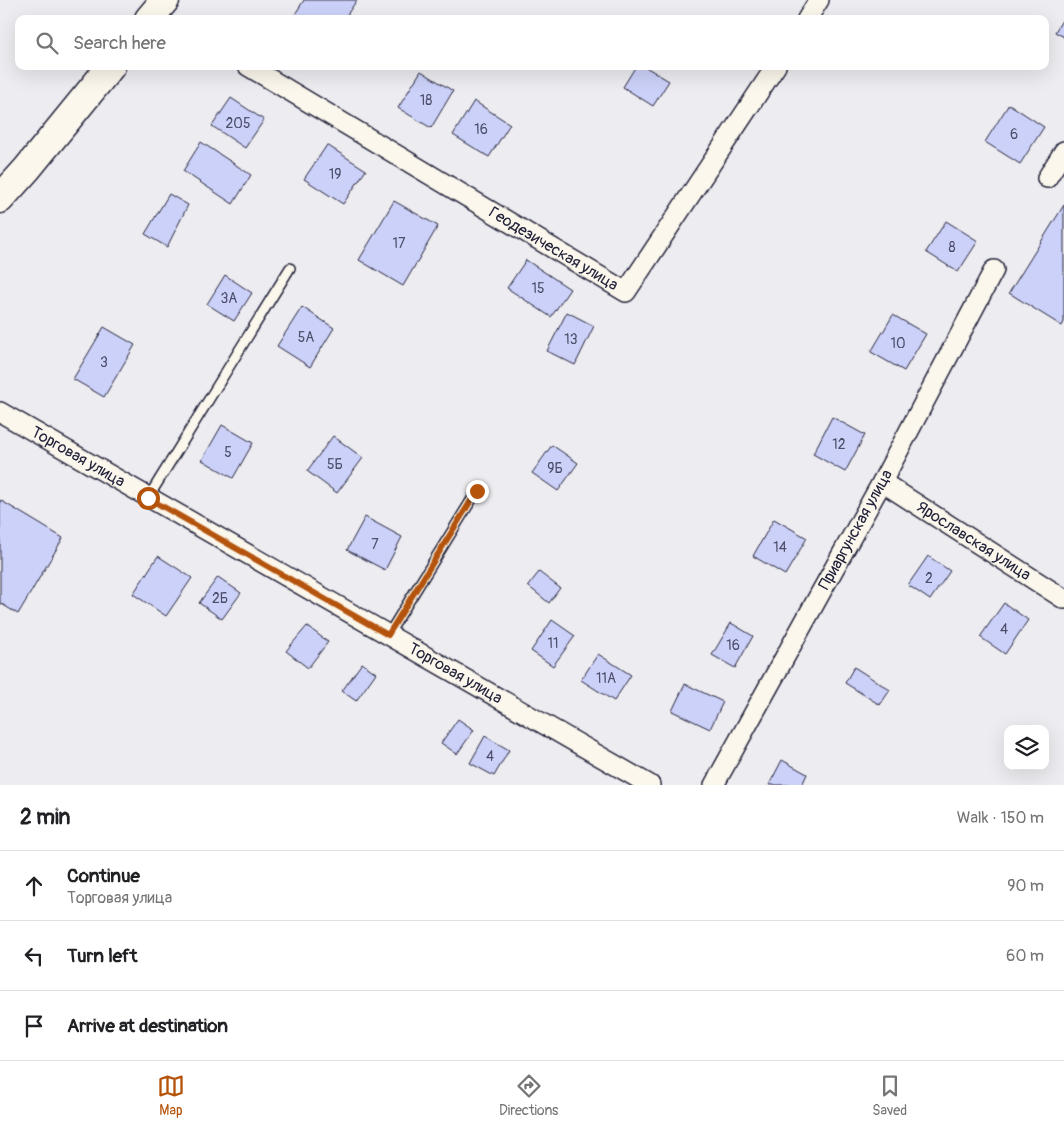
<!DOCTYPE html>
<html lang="en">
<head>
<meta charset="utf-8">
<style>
	:root { --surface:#fff; --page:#f2f2f2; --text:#202124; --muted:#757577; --line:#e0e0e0; --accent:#b45309 }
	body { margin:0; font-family:Pangolin,sans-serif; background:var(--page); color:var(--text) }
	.controls { position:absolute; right:15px; bottom:15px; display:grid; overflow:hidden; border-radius:10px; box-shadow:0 5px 20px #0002 }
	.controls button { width:45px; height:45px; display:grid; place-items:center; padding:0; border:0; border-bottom:1px solid var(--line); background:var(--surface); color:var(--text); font:25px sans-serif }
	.stop { position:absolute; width:15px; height:15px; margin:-11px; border:4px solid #b45309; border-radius:50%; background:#fff }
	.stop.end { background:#b45309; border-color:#fff; box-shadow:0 1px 5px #0008 }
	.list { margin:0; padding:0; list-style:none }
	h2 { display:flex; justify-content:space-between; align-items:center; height:65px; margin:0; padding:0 20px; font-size:21px }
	h2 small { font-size:16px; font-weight:400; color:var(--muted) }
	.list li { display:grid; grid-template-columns:32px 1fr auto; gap:15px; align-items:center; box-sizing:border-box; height:70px; padding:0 20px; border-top:1px solid var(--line) }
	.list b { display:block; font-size:19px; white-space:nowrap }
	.list p { margin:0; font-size:16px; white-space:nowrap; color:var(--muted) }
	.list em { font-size:16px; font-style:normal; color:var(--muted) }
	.icon { flex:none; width:28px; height:28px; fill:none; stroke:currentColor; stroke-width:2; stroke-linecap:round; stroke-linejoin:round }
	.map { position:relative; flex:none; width:1064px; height:785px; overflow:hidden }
	.search { position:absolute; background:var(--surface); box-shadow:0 5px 20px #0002; left:15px; right:15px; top:15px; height:55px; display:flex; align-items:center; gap:12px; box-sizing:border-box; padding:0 18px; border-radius:10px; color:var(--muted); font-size:19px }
	.sheet { height:275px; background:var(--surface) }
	nav { display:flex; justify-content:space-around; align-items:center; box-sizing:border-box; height:70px; border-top:1px solid var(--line); background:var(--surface); font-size:14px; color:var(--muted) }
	nav a { display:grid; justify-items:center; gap:2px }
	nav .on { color:var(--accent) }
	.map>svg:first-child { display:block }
	.building { fill:#ccd1f9; stroke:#22223b }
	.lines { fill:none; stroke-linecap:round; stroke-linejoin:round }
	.lane-casing { stroke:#22223b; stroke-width:12 }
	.street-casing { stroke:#22223b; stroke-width:22 }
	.highway-casing { stroke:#22223b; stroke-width:31 }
	.lane { stroke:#fbf7ec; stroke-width:9 }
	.street { stroke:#fbf7ec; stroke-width:19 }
	.highway { stroke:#fbf7ec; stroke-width:28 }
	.route { stroke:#b45309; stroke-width:6 }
	.labels { text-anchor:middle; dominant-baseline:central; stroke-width:5; stroke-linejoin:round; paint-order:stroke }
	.number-label { font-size:14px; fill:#4c4e6a }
	.street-label { font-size:16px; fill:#22223b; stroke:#fbf7ec }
</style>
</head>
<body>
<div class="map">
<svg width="1064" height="785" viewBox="0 0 1064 785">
	<rect width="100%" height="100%" fill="#edecf0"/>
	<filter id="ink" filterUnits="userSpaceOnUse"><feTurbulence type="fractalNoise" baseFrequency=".02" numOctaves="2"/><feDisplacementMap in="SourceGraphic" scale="10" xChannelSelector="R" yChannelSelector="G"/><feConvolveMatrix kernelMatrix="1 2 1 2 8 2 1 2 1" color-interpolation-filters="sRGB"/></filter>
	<g filter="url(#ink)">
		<g class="building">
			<path d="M 304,0 L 357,0 L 344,19 L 292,19 Z"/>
			<path d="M 1064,17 L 1064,37 L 1055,32 Z"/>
			<path d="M 636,66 L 644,66 L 669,81 L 653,106 L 623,87 Z"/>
			<path d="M 421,71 L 453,91 L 431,128 L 398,108 Z"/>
			<path d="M 231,98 L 264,120 L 245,148 L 212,126 Z"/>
			<path d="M 474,101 L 510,124 L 489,157 L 453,135 Z"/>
			<path d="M 1009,104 L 1044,127 L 1020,164 L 985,142 Z"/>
			<path d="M 201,142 L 251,175 L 233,204 L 183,171 Z"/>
			<path d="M 327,145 L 366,170 L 343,204 L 304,179 Z"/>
			<path d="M 169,194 L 188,205 L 167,247 L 145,234 Z"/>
			<path d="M 394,201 L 438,226 L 403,286 L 359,260 Z"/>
			<path d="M 1064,205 L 1064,322 L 1062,326 L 1009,293 Z"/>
			<path d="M 946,221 L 978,241 L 958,272 L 926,252 Z"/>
			<path d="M 526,260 L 570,289 L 551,317 L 507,288 Z"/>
			<path d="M 225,275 L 252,293 L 234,321 L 207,304 Z"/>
			<path d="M 302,307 L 334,328 L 310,367 L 277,346 Z"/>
			<path d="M 567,312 L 594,326 L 575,365 L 547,351 Z"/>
			<path d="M 893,315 L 926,334 L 904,371 L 871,352 Z"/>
			<path d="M 104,327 L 135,345 L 104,397 L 73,379 Z"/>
			<path d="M 832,417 L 865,435 L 845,472 L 813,454 Z"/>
			<path d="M 222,425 L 253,443 L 233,478 L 202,460 Z"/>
			<path d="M 333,436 L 363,458 L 337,493 L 307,471 Z"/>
			<path d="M 552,445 L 578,463 L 558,491 L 532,473 Z"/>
			<path d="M 0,500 L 63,538 L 18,614 L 0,603 Z"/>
			<path d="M 365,517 L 402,537 L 385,570 L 347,550 Z"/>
			<path d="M 774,519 L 807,538 L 785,575 L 753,556 Z"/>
			<path d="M 158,556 L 192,578 L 166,616 L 133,594 Z"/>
			<path d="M 928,556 L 950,571 L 930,600 L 908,585 Z"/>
			<path d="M 539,572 L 560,588 L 549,603 L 528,586 Z"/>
			<path d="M 218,577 L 241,593 L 222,619 L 199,603 Z"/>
			<path d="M 1004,603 L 1028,620 L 1005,654 L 980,637 Z"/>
			<path d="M 552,620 L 575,636 L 553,666 L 531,651 Z"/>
			<path d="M 731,623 L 753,636 L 735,668 L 712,655 Z"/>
			<path d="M 307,626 L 328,642 L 308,668 L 286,651 Z"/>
			<path d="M 598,654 L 631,675 L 614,701 L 581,680 Z"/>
			<path d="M 362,663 L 376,673 L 356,701 L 342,691 Z"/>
			<path d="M 854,667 L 890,690 L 880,705 L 845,683 Z"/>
			<path d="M 685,684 L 723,702 L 710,729 L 672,711 Z"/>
			<path d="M 458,719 L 474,730 L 457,754 L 441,743 Z"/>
			<path d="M 485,736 L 509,750 L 494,776 L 470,763 Z"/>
			<path d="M 782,760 L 807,774 L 802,785 L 769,785 Z"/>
		</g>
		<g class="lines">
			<defs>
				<g id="lane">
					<path d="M 148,498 L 290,268"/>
					<path d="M 388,635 L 477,491"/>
				</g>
				<g id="street">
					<path d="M 807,19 L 819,0"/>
					<path id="s1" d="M 248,66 L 626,292 L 776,66"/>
					<path d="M 1047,178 L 1064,151"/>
					<path id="s2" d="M 0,412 L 650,785"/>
					<path id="s3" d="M 882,482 L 1064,599"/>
					<path id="s4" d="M 714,785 L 882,482 L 994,270"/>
				</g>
				<g id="highway">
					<path d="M 149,19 L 165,0"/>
					<path d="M 0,199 L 27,169 L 111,66"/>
				</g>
			</defs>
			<use href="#lane" class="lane-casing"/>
			<use href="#street" class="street-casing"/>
			<use href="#highway" class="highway-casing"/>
			<use href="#lane" class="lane"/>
			<use href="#street" class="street"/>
			<use href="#highway" class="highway"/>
		</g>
	</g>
	<g class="lines" filter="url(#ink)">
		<path class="route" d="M 148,498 L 388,635 L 477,491"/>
	</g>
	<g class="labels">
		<g class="number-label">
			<text x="426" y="100">18</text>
			<text x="238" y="123">205</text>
			<text x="481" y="129">16</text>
			<text x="1014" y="134">6</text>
			<text x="335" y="174">19</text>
			<text x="399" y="243">17</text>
			<text x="952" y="247">8</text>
			<text x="538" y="288">15</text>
			<text x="229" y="298">3А</text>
			<text x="306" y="337">5А</text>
			<text x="571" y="339">13</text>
			<text x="898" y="343">10</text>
			<text x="104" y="362">3</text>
			<text x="839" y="444">12</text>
			<text x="228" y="452">5</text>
			<text x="335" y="464">5Б</text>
			<text x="555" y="468">9Б</text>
			<text x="375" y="544">7</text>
			<text x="780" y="547">14</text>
			<text x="929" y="578">2</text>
			<text x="220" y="598">2Б</text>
			<text x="1004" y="629">4</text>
			<text x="553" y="643">11</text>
			<text x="733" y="645">16</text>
			<text x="606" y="678">11А</text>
			<text x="490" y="756">4</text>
		</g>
		<g class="street-label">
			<text stroke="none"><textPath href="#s1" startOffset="356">Геодезическая улица</textPath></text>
			<text stroke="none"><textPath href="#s2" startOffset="90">Торговая улица</textPath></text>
			<text stroke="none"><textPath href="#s4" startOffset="292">Приаргунская улица</textPath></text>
			<text stroke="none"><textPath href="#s3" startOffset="109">Ярославская улица</textPath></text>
			<text stroke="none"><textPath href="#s2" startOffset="525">Торговая улица</textPath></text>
		</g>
	</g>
</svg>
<div class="controls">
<button><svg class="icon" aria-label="layers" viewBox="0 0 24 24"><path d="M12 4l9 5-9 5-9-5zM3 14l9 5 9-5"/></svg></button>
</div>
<div class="stop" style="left:148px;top:498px"></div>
<div class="stop end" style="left:477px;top:491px"></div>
<div class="search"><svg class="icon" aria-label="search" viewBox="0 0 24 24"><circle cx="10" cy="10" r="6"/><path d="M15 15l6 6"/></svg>Search here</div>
</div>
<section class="sheet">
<h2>2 min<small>Walk · 150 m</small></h2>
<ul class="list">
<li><svg class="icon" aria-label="ahead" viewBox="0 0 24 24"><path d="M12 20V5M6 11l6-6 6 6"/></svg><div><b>Continue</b><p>Торговая улица</p></div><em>90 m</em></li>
<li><svg class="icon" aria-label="left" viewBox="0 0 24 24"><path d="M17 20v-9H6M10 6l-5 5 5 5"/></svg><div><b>Turn left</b></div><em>60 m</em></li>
<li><svg class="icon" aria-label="arrive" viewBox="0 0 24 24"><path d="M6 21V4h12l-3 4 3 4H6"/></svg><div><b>Arrive at destination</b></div></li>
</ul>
</section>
<nav>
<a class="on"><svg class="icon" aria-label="map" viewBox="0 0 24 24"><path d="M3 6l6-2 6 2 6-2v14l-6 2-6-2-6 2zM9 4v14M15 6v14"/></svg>Map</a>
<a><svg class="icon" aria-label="directions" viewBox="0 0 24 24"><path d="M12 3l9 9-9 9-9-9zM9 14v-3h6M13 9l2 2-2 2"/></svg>Directions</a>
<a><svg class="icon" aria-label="saved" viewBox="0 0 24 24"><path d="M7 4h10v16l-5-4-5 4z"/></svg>Saved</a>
</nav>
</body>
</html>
